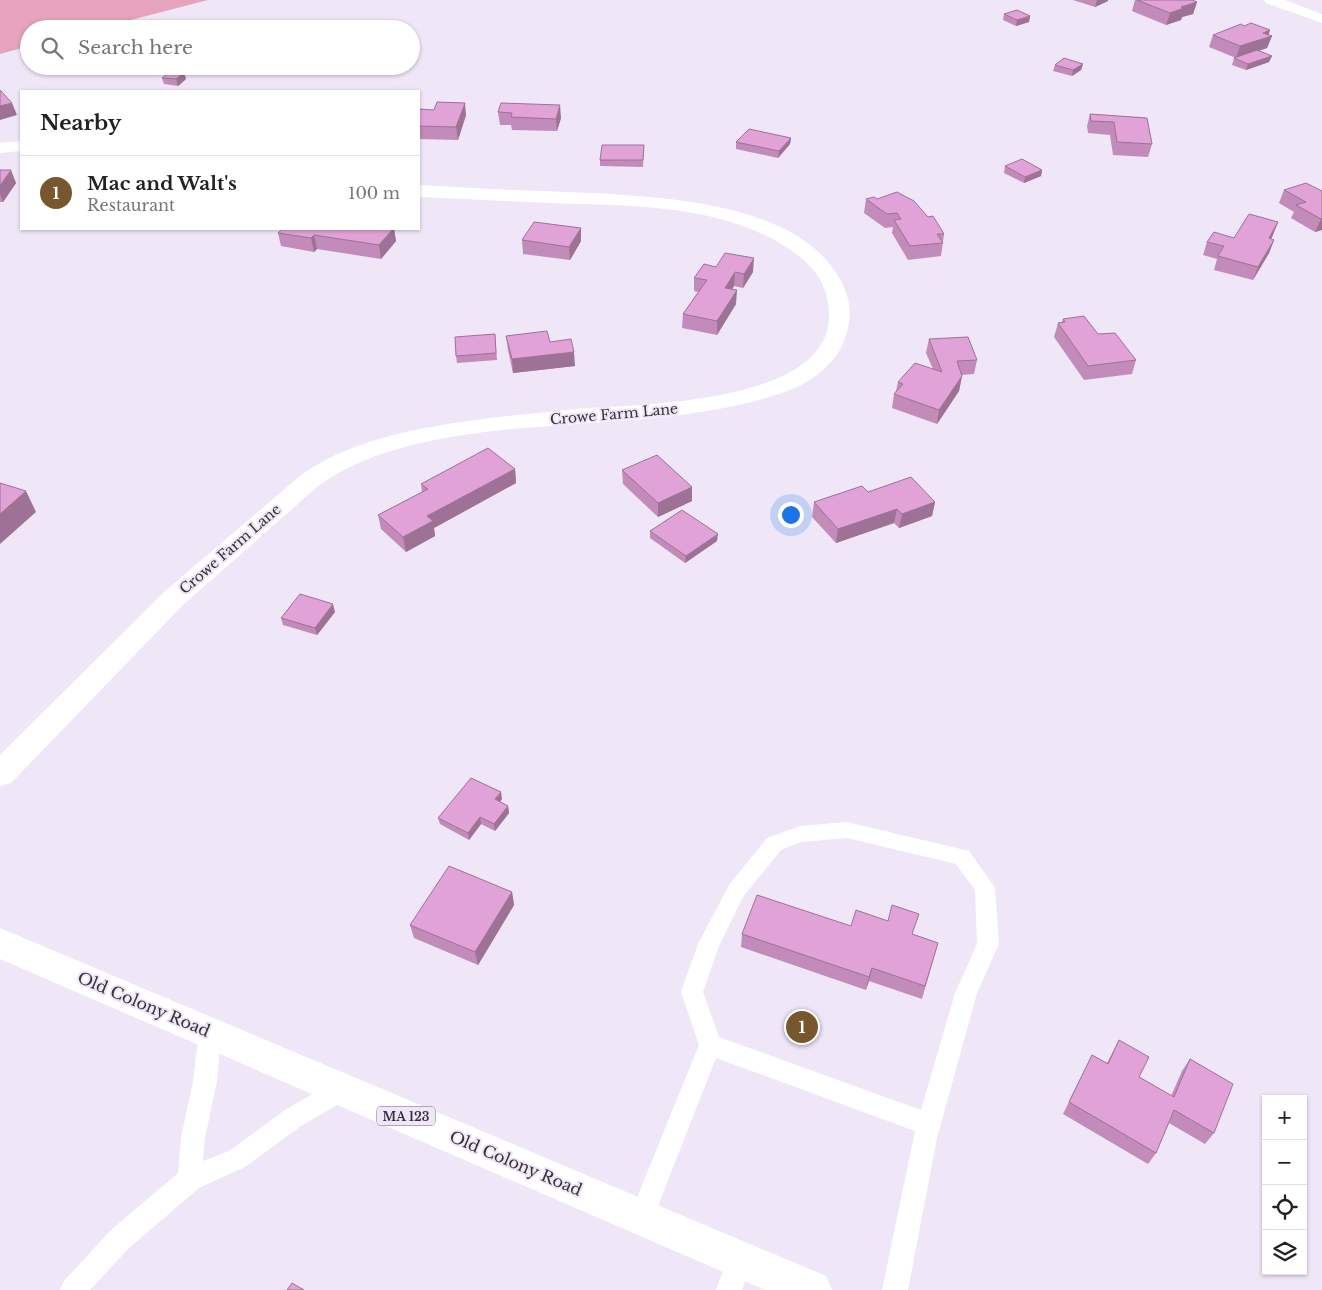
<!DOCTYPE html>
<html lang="en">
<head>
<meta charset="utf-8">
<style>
	:root { --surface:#fff; --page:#f6f6f6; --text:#222; --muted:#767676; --line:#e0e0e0; --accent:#79572e }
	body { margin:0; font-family:"Libre Baskerville",serif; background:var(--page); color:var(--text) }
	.controls { position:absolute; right:15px; bottom:15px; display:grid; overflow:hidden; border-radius:0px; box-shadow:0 1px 4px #0004 }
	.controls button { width:45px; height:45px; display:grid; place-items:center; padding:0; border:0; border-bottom:1px solid var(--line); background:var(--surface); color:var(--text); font:25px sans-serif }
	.you { position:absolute; left:790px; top:514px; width:18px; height:18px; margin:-12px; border:4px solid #fff; border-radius:50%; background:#1a73e8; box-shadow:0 0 0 8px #1a73e833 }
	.badge { display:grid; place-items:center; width:32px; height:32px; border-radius:50%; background:var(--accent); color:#fff; font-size:16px; font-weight:700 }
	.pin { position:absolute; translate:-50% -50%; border:2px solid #fff; box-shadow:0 1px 5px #0006 }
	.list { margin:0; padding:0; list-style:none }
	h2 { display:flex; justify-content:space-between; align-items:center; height:65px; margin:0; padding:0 20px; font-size:21px }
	h2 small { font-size:16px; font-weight:400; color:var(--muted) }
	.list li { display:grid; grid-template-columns:32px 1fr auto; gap:15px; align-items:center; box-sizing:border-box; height:75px; padding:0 20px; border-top:1px solid var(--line) }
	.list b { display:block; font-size:19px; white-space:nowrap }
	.list p { margin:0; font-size:16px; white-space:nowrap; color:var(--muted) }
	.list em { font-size:16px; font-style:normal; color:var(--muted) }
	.icon { flex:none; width:28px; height:28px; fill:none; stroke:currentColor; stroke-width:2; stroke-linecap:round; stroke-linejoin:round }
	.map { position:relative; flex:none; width:1322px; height:1290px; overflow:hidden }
	.search { position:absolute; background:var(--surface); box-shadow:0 1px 4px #0004; left:20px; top:20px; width:400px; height:55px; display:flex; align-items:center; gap:12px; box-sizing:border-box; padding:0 18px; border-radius:28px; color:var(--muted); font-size:19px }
	.panel { position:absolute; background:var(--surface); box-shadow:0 1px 4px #0004; left:20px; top:90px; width:400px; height:140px; border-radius:0px }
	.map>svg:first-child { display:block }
	.green { fill:#e5a4bb }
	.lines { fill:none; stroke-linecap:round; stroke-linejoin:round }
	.lane { fill:#fff; fill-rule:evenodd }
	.street { fill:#fff; fill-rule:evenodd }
	.secondary { fill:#fff; fill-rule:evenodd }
	.highway { fill:#fff; fill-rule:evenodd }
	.wall { fill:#c28bb9 }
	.shaded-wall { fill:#9e7196 }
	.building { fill:#e1a2d7; stroke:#9e7196 }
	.labels { text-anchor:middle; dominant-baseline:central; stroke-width:4; stroke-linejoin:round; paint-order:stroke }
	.shield { fill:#efe6f8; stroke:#6e6872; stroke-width:1 }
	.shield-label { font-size:12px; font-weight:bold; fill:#363239 }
	.street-label { font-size:14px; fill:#363239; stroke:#efe6f8 }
	.near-street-label { font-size:16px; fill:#363239; stroke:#efe6f8 }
</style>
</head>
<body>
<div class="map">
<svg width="1322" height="1290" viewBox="0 0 1322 1290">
	<rect width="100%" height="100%" fill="#efe6f8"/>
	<path class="green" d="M 0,0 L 208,0 L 96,29 L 29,29 L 29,46 L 0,54 Z"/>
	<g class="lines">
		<g class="lane">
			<path d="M 847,822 L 969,851 L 995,888 L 999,944 L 977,993 L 937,1138 L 908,1290 L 882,1290 L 915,1131 L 716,1058 L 650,1226 L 641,1229 L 632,1226 L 629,1217 L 699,1045 L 681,992 L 698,944 L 729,885 L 767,838 L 800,826 ZM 847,838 L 956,864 L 975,890 L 977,944 L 955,993 L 921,1110 L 719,1037 L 703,992 L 719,946 L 743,897 L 781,850 L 801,842 Z"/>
			<path d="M 210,1021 L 218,1024 L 221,1031 L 217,1081 L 205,1138 L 203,1161 L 229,1151 L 285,1110 L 335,1081 L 343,1078 L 351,1081 L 355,1089 L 351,1097 L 301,1126 L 245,1167 L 199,1188 L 128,1249 L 90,1290 L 60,1290 L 64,1281 L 110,1231 L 178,1173 L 181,1138 L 193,1081 L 199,1031 L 202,1024 Z"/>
			<path d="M 740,1246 L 749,1250 L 753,1259 L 742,1290 L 716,1290 L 731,1250 Z"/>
		</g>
		<g class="street">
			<path d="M 21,141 L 21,151 L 0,153 L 0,143 Z"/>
			<path d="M 419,185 C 460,187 502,190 543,191 C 626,195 778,194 832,267 C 847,287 854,308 847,332 C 841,352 833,362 817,375 C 802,387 780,394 763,399 C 665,426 562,420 463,435 C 413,443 358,456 317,487 L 182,606 L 11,783 L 0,786 L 0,755 L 164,592 L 300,476 C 336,449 386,435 431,427 C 479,418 527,414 576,409 C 638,404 830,405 829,315 C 829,291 819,272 800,257 C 731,203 633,206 549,203 C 506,201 462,199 419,197 Z"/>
		</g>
		<path class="secondary" d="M 1264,0 L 1285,0 L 1322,14 L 1322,23 L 1266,3 Z"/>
		<path class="highway" d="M 0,928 L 826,1276 L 832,1290 L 765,1290 L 0,959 Z"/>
	</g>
	<g class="wall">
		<path d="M 1073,0 L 1108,0 L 1108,1 L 1095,7 Z"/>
		<path d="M 1135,0 L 1192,0 L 1197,2 L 1193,14 L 1182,17 L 1181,20 L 1166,25 L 1132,11 Z"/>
		<path d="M 1004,14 L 1030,16 L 1029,22 L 1016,26 L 1003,20 Z"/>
		<path d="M 1213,35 L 1268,35 L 1272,36 L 1267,48 L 1259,51 L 1272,56 L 1269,62 L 1246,70 L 1232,65 L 1234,58 L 1236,58 L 1209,47 Z"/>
		<path d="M 1083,64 L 1081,70 L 1072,76 L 1053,71 L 1055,65 Z"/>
		<path d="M 184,73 L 186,79 L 178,86 L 164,84 L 162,78 Z"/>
		<path d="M 501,103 L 561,118 L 557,131 L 512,130 L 511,125 L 500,125 L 498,112 Z"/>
		<path d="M 419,109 L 466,115 L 458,140 L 419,139 Z"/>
		<path d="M 1090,114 L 1147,118 L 1152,144 L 1148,157 L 1113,155 L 1110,135 L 1088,133 L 1087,126 Z"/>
		<path d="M 791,138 L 790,144 L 778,158 L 736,149 L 736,142 Z"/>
		<path d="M 644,145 L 643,167 L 600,166 L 600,160 Z"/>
		<path d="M 1005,166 L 1042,170 L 1041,176 L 1024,183 L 1004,173 Z"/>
		<path d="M 0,170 L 16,183 L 3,202 L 0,202 Z"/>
		<path d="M 1284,190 L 1322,191 L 1322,230 L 1315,232 L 1291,218 L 1294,212 L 1279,203 Z"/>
		<path d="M 866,199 L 877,199 L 944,234 L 941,256 L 908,260 L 892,233 L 893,227 L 885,228 L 864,213 Z"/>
		<path d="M 1278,222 L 1271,239 L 1274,240 L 1269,253 L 1253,280 L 1214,270 L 1217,259 L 1203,255 L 1207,242 L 1234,238 Z"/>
		<path d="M 282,229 L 394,229 L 396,241 L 381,259 L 317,249 L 314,252 L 281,246 L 278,233 Z"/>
		<path d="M 522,240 L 581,241 L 570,260 L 523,254 Z"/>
		<path d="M 716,267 L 753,272 L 743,288 L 734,286 L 732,289 L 736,304 L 717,335 L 682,328 L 683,314 L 698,292 L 694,291 L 694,278 Z"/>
		<path d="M 1063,319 L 1098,334 L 1136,360 L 1132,374 L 1084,380 L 1054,337 L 1058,323 L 1062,322 Z"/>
		<path d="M 495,334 L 497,360 L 457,363 L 456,356 Z"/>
		<path d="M 506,336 L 550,342 L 575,366 L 513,373 L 508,350 Z"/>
		<path d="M 929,339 L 977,360 L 974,374 L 961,375 L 962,376 L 959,391 L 937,424 L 892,408 L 894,394 L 896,391 L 898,382 L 933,369 L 926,353 Z"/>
		<path d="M 515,469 L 516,483 L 434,528 L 435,536 L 406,552 L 381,529 L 378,515 L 422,492 L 421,484 Z"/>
		<path d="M 622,470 L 692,501 L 658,517 L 623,484 Z"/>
		<path d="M 868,492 L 935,502 L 932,516 L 899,528 L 894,523 L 836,543 L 812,517 L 814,502 Z"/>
		<path d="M 650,531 L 717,541 L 685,563 L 650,538 Z"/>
		<path d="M 335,612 L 317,635 L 283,625 L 281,618 Z"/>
		<path d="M 502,799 L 500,802 L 508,806 L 509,813 L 495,831 L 481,824 L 469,840 L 440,824 L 438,818 Z"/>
		<path d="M 512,892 L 514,905 L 478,965 L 414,938 L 410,925 Z"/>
		<path d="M 851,926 L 913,934 L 938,943 L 922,999 L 869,981 L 866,990 L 741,947 L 742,934 Z"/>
		<path d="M 1119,1040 L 1139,1077 L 1171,1096 L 1182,1071 L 1190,1059 L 1214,1133 L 1205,1144 L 1169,1123 L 1156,1153 L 1148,1164 L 1063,1114 L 1092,1055 L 1107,1063 Z"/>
	</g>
	<g class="shaded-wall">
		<path d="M 1097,0 L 1108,0 L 1108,1 L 1095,7 Z"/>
		<path d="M 1197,2 L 1193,14 L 1182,17 L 1181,20 L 1166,25 L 1170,13 L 1181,7 Z"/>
		<path d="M 1030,16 L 1029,22 L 1016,26 L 1017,20 Z"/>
		<path d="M 1270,30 L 1268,37 L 1272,36 L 1267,48 L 1236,58 L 1240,46 L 1263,33 Z"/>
		<path d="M 1272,56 L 1269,62 L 1246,70 L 1248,64 Z"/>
		<path d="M 1083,64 L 1081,70 L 1072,76 L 1073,70 Z"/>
		<path d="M 184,73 L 186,79 L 178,86 L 176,79 Z"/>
		<path d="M 12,103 L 17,115 L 0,120 L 0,106 Z"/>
		<path d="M 465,103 L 466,115 L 458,140 L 456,127 Z"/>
		<path d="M 560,105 L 561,118 L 557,131 L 556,119 Z"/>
		<path d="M 791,138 L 790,144 L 778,158 L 779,151 Z"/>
		<path d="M 11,170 L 16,183 L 3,202 L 0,194 L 0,186 Z"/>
		<path d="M 1042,170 L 1041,176 L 1024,183 L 1025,177 Z"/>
		<path d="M 1322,218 L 1322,230 L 1315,232 L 1321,219 Z"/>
		<path d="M 1278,222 L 1273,235 L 1264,252 L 1269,238 Z"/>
		<path d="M 581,228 L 581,241 L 570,260 L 569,247 Z"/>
		<path d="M 393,229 L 394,229 L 396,241 L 381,259 L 379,245 Z"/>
		<path d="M 314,235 L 317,249 L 314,252 L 311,238 Z"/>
		<path d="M 1274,240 L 1269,253 L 1253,280 L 1258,267 Z"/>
		<path d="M 754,258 L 753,272 L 743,288 L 744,274 Z"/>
		<path d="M 735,272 L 734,286 L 725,301 L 725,288 Z"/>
		<path d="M 737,290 L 736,304 L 717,335 L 717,321 Z"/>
		<path d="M 574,352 L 575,366 L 513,373 L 512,359 Z"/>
		<path d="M 962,376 L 959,391 L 937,424 L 939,410 Z"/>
		<path d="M 515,469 L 516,483 L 434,528 L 435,536 L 406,552 L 403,537 L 427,516 Z"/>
		<path d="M 692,487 L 692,501 L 658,517 L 658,503 Z"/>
		<path d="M 26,491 L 36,512 L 0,544 L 0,514 Z"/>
		<path d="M 935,502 L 932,516 L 899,528 L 902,514 Z"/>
		<path d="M 897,509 L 894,523 L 836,543 L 838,529 Z"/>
		<path d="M 718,534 L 717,541 L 685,563 L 686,556 Z"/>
		<path d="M 333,604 L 335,612 L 317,635 L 315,628 Z"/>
		<path d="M 501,792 L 502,799 L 496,806 L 495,799 Z"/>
		<path d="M 508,806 L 509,813 L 495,831 L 494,824 Z"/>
		<path d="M 480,817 L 481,824 L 469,840 L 468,833 Z"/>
		<path d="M 512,892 L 514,905 L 478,965 L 475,952 Z"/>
		<path d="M 872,968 L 869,981 L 866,990 L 869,977 Z"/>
	</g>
	<g class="building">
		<path d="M 1137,0 L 1192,0 L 1197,2 L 1181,7 L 1184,8 L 1170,13 Z"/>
		<path d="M 1017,10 L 1030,16 L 1017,20 L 1004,14 Z"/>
		<path d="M 1251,23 L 1270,30 L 1263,33 L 1272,36 L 1240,46 L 1213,35 L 1241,24 L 1244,26 Z"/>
		<path d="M 1257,50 L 1272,56 L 1248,64 L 1234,58 Z"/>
		<path d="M 1064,58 L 1083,64 L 1073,70 L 1055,65 Z"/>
		<path d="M 171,71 L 184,73 L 176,79 L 162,78 Z"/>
		<path d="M 0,90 L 12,103 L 0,106 Z"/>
		<path d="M 437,102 L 465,103 L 456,127 L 419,126 L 419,109 L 434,110 Z"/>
		<path d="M 501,103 L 560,105 L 556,119 L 511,117 L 512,113 L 498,112 Z"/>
		<path d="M 1090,114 L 1147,118 L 1152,144 L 1117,142 L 1114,122 L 1091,121 Z"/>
		<path d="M 749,129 L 791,138 L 779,151 L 736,142 Z"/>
		<path d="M 602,145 L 644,145 L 643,160 L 600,160 Z"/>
		<path d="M 1022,159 L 1042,170 L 1025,177 L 1005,166 Z"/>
		<path d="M 0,170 L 11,170 L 0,186 Z"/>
		<path d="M 1306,183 L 1322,191 L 1322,218 L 1321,219 L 1296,205 L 1306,202 L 1284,190 Z"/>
		<path d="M 897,192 L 914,201 L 928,217 L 933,216 L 944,234 L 937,234 L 943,243 L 910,246 L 894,220 L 901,219 L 897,213 L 887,214 L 866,199 L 874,197 L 877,199 Z"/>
		<path d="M 1249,214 L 1278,222 L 1269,238 L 1274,240 L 1258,267 L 1218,256 L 1224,246 L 1207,242 L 1214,232 L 1234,238 Z"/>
		<path d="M 534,222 L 581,228 L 569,247 L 522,240 Z"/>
		<path d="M 282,229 L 393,229 L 379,245 L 314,235 L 311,238 L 278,233 Z"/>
		<path d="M 725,253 L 754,258 L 744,274 L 735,272 L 725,288 L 737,290 L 717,321 L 683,314 L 707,280 L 694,278 L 704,264 L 716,267 Z"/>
		<path d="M 1084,316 L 1098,334 L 1115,333 L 1136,360 L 1088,366 L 1058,323 L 1065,322 L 1063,319 Z"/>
		<path d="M 547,331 L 550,342 L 571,339 L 574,352 L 512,359 L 506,336 Z"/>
		<path d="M 495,334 L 496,353 L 456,356 L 455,337 Z"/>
		<path d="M 968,337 L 977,360 L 957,361 L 962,376 L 939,410 L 894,394 L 903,384 L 898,382 L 915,363 L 942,372 L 929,339 Z"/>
		<path d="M 488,448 L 515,469 L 427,516 L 433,521 L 403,537 L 378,515 L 428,489 L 421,484 Z"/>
		<path d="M 657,455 L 692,487 L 658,503 L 622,470 Z"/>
		<path d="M 911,477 L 935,502 L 902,514 L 897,509 L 838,529 L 814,502 L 862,486 L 868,492 Z"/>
		<path d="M 0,483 L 26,491 L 0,514 Z"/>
		<path d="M 682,510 L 718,534 L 686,556 L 650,531 Z"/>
		<path d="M 300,594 L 333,604 L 315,628 L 281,618 Z"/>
		<path d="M 471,778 L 501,792 L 495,799 L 508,806 L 494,824 L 480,817 L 468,833 L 438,818 Z"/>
		<path d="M 449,866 L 512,892 L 475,952 L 410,925 Z"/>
		<path d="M 757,895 L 851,926 L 856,910 L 888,921 L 892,905 L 919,914 L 912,934 L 938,943 L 925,986 L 872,968 L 869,977 L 742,934 Z"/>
		<path d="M 1119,1040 L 1149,1057 L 1139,1077 L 1174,1097 L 1190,1059 L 1233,1084 L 1214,1133 L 1174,1110 L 1156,1153 L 1069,1102 L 1092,1055 L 1108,1064 Z"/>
		<path d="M 292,1283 L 304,1290 L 287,1290 Z"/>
	</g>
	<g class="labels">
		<rect class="shield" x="377" y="1106.5" width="58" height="19" rx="4"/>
		<g class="shield-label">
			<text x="406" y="1116">MA 123</text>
		</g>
		<g class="street-label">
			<text transform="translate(614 414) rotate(-5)">Crowe Farm Lane</text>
			<text transform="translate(230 549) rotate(-41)">Crowe Farm Lane</text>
		</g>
		<g class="near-street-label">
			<text transform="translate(144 1004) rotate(23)">Old Colony Road</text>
			<text transform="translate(516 1163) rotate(23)">Old Colony Road</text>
		</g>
	</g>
</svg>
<div class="controls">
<button>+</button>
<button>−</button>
<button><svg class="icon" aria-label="locate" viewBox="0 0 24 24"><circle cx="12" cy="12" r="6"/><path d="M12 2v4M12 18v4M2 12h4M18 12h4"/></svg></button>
<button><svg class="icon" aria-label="layers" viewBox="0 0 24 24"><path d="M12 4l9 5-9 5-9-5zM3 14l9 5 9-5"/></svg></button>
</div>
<div class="you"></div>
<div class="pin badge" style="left:802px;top:1027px">1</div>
<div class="search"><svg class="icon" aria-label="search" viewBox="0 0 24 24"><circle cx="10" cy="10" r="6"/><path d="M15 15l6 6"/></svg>Search here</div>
<section class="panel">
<h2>Nearby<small></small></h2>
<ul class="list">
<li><span class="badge">1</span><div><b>Mac and Walt's</b><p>Restaurant</p></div><em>100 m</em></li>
</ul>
</section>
</div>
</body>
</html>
